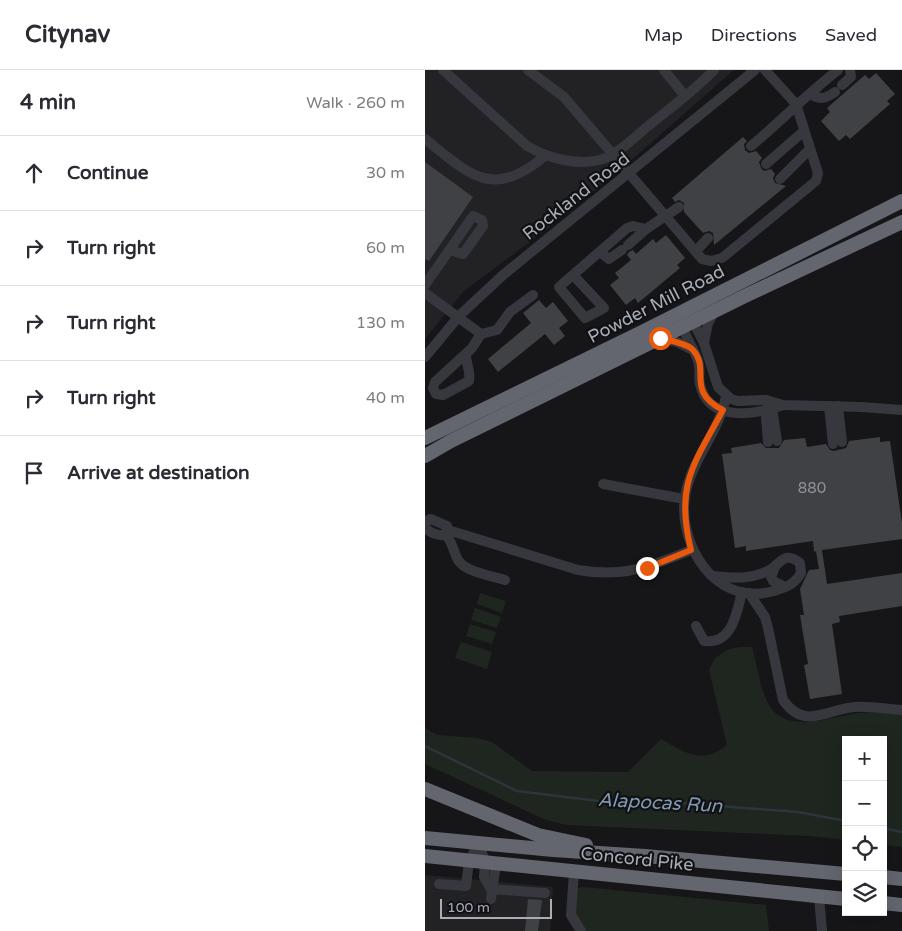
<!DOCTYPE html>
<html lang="en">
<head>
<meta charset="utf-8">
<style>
	:root { --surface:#fff; --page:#f2f2f3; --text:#2b2b33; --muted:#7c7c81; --line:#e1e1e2 }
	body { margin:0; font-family:"Varela Round",sans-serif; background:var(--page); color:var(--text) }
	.controls { position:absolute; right:15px; bottom:15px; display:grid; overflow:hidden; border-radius:0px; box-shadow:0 5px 20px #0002 }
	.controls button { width:45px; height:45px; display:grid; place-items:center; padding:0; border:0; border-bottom:1px solid var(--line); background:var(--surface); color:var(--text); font:25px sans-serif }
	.scale { position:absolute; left:15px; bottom:12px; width:112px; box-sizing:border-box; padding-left:5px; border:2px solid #a8adb8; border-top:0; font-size:14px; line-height:18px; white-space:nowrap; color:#a8adb8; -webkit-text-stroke:4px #111113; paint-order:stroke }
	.stop { position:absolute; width:15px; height:15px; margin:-11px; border:4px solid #ea580c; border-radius:50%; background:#fff }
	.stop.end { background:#ea580c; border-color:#fff; box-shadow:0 1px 5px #0008 }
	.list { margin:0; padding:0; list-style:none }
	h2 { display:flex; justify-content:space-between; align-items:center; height:65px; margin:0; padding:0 20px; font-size:21px }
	h2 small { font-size:16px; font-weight:400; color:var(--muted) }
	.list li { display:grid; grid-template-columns:32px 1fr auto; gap:15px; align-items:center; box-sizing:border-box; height:75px; padding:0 20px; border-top:1px solid var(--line) }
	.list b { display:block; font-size:19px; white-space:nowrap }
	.list em { font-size:16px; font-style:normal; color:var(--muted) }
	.icon { flex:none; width:28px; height:28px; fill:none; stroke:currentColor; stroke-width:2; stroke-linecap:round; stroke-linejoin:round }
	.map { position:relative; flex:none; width:477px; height:861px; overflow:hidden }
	header { display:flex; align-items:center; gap:30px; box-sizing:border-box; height:70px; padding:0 25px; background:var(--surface); border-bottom:1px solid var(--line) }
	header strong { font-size:24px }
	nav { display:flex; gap:28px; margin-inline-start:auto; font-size:18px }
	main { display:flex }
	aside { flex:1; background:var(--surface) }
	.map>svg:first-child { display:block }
	.built { fill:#222225 }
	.green { fill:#1e261f }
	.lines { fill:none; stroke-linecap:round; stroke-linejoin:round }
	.stream { stroke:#2c353c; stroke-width:2.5 }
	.building { fill:#404145 }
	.minor { stroke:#37383d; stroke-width:10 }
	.highway { stroke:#63666e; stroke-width:14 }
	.route { stroke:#ea580c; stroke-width:6 }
	.labels { text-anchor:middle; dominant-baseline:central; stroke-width:4.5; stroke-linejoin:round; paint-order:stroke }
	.number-label { font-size:15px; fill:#8e929b }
	.street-label { font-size:18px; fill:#a8adb8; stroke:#111113 }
	.water-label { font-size:19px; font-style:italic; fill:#7f9bb3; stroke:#111113 }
</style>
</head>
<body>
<header>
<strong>Citynav</strong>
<nav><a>Map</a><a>Directions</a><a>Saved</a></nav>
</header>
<main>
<aside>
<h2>4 min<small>Walk · 260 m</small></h2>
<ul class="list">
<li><svg class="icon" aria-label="ahead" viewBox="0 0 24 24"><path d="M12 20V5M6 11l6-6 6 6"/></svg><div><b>Continue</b></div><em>30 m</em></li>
<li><svg class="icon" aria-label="right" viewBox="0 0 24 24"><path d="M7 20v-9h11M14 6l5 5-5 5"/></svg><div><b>Turn right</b></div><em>60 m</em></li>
<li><svg class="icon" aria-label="right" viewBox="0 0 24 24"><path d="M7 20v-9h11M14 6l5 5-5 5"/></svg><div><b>Turn right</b></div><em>130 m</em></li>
<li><svg class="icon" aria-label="right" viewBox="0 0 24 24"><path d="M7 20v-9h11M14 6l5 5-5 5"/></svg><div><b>Turn right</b></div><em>40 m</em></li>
<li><svg class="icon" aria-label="arrive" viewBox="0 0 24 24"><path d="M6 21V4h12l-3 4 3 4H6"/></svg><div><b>Arrive at destination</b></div></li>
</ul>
</aside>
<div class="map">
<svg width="477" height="861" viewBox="0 0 477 861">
	<rect width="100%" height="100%" fill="#161618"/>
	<g class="built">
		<path d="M 0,0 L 309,0 L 210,87 L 122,159 L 39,221 L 0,269 Z"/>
		<path d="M 0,805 L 128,817 L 125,861 L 0,861 Z"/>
	</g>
	<g class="green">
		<path d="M 55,523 L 81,531 L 77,543 L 52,534 Z"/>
		<path d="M 50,538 L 76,547 L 72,558 L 46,550 Z"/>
		<path d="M 45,554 L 71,562 L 67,574 L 41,566 Z"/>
		<path d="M 36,572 L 67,582 L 62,599 L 30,588 Z"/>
		<path d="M 314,577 L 327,577 C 332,594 334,613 341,629 C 357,668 405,646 435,643 C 448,641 463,643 477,644 L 477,777 L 458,775 L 458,670 L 421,670 L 421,770 L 384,766 L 141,755 L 121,750 L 0,694 L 0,658 L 12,665 L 52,668 L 67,672 L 107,701 L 203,702 L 236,669 C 260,683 277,695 302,675 L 284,600 L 290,588 L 302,580 Z"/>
		<path d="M 159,817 L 341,835 L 344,861 L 160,861 L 151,846 L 152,818 Z"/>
	</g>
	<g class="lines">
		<g class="stream">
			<path d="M 0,676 L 92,721 L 214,736 L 242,732 L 373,742 L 421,751"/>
			<path d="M 458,758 L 477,762"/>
		</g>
	</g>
	<g class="building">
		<path d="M 451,3 L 470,24 L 462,31 L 465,34 L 425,69 L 421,65 L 414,71 L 396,51 L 405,42 L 402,38 L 440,5 L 444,9 Z"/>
		<path d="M 318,67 L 322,71 L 319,74 L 320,80 L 324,83 L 331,81 L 337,88 L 334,92 L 336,98 L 339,101 L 346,99 L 350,104 L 348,108 L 350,113 L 361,116 L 289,175 L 288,163 L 284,161 L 278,163 L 259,142 L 259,133 L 254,130 L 250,132 L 247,128 Z"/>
		<path d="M 0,92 L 48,127 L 4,191 L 0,189 Z"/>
		<path d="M 241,165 L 260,188 L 252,195 L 255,198 L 213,233 L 210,228 L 201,235 L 185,215 L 194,208 L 190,203 L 206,190 L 202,185 L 204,182 L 208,180 L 211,184 L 228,169 L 231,173 Z"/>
		<path d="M 114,230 L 121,238 L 128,232 L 143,251 L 134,258 L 140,266 L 129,275 L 120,264 L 73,302 L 63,289 L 106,253 L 98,243 Z"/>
		<path d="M 455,367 L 455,372 L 465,371 L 477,453 L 477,469 L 397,480 L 402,514 L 477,503 L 477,536 L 414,546 L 415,552 L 407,554 L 417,624 L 385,629 L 379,595 L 383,594 L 375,545 L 379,545 L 375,519 L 384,500 L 394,499 L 391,481 L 389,482 L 388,471 L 321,481 L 321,476 L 310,478 L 297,384 L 307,383 L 306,378 L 336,373 L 341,378 L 354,378 L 359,370 L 380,368 L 382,377 L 401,374 L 405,380 L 409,381 L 421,378 L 424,371 Z"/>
		<path d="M 103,829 L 117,830 L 113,861 L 100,861 Z"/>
	</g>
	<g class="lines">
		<g class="minor">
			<path d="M 18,0 L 102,76 C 124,89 158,98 183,87 C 197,80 210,67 222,57 C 245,38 269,21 289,0"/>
			<path d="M 103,0 L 139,27 L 277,189 L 286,191 L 297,188 L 391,111 L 393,103 L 371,34 L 340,0"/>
			<path d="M 239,0 L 260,26"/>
			<path d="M 417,15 L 426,7 L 425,0"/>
			<path d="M 385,24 C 396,30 400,29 410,22"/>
			<path d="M 0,69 C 45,105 67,130 120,86"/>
			<path d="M 326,76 C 356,51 382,24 413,0"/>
			<path d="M 341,94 L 379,61"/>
			<path d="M 355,109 L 385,79"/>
			<path d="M 203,175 L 221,159"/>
			<path d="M 271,181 L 283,168"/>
			<path d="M 175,182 L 184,189 L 197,180"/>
			<path d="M 148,205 L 179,238 L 160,248 L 134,217 L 202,158 L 208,156 L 221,159 L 254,137"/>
			<path d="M 0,215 L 48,146 L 57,150 L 58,156 L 38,184 L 25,180"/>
			<path d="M 0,223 L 56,264 L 72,260 L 85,242 L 108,225"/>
			<path d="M 262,248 L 268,252 L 279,273 L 293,317 L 306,329 L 313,331 L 341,330 L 358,335 L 436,337 L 477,340"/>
			<path d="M 257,252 C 258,265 269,278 273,291 C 276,299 273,307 275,314 C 283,353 331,345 358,335"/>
			<path d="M 235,268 L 252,272 L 268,280"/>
			<path d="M 279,273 L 283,253 L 289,242"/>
			<path d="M 41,285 C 41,295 46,301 44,311 L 18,325 L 11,324 L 8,318 L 10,312 L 47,278 L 56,264"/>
			<path d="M 0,287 L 34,246 L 78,205 L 330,0"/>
			<path d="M 346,332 L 352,371"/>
			<path d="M 404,336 L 408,374"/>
			<path d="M 413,336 L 417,372"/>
			<path d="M 343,372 L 341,347 L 343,337"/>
			<path d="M 178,414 L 259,429"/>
			<path d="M 0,451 L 6,449 L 22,456 L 21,465 C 14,466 4,463 0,457"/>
			<path d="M 23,460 L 153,500 C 198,508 225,497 266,480"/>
			<path d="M 21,465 C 28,473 28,481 33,490 C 40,502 67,506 80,510"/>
			<path d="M 350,497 L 346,507 L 348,511 L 360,517"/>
			<path d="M 288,506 C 309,508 325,510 345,500 C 350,497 355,490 361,488 C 366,487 370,489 375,493 L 376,503 C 369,515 361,517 349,521 C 296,536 260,487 259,439 C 259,396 294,366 301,326"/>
			<path d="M 324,523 L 340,547 L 343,558 L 358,630 C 380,661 401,639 430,637 C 445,636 461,639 477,640"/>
			<path d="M 271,556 L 279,571 C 308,575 312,541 317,522"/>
			<path d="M 54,773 L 60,792 L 59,807 L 66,819"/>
			<path d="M 149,802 L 146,845 L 156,861"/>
			<path d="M 14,814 L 41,816 L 44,791 L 54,773"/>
			<path d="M 66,819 L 120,823"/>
			<path d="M 394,827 L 397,861"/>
			<path d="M 66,829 L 71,794"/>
		</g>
		<g class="highway">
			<path d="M 0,368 L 217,262 L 477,131"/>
			<path d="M 0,386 L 26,371 L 322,225 L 477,152"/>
			<path d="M 0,719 L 113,765 L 161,775"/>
			<path d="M 0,768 L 128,780 L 220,786 L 421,804"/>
			<path d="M 0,786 L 421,829"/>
			<path d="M 458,807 L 477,809"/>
			<path d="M 458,833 L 477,835"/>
		</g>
	</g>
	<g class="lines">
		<path class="route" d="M 222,498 L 266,480 C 250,416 268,395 298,340 C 260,321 286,300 268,280 C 261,273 245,271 235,268"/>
	</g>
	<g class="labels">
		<g class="number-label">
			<text x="387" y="418">880</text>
		</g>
		<g class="street-label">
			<text transform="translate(151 126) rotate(-38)">Rockland Road</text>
			<text transform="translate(231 234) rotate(-27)">Powder Mill Road</text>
			<text transform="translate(212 789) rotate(6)">Concord Pike</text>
		</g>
		<g class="water-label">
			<text transform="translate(235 733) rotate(3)">Alapocas Run</text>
		</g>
	</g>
</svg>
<div class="controls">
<button>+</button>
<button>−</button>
<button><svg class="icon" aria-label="locate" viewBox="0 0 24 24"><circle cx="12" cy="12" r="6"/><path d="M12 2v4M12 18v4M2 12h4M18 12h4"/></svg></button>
<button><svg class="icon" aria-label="layers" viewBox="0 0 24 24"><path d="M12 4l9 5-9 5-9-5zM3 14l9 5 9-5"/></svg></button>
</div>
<div class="scale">100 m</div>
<div class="stop" style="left:235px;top:268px"></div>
<div class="stop end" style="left:222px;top:498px"></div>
</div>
</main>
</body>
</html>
